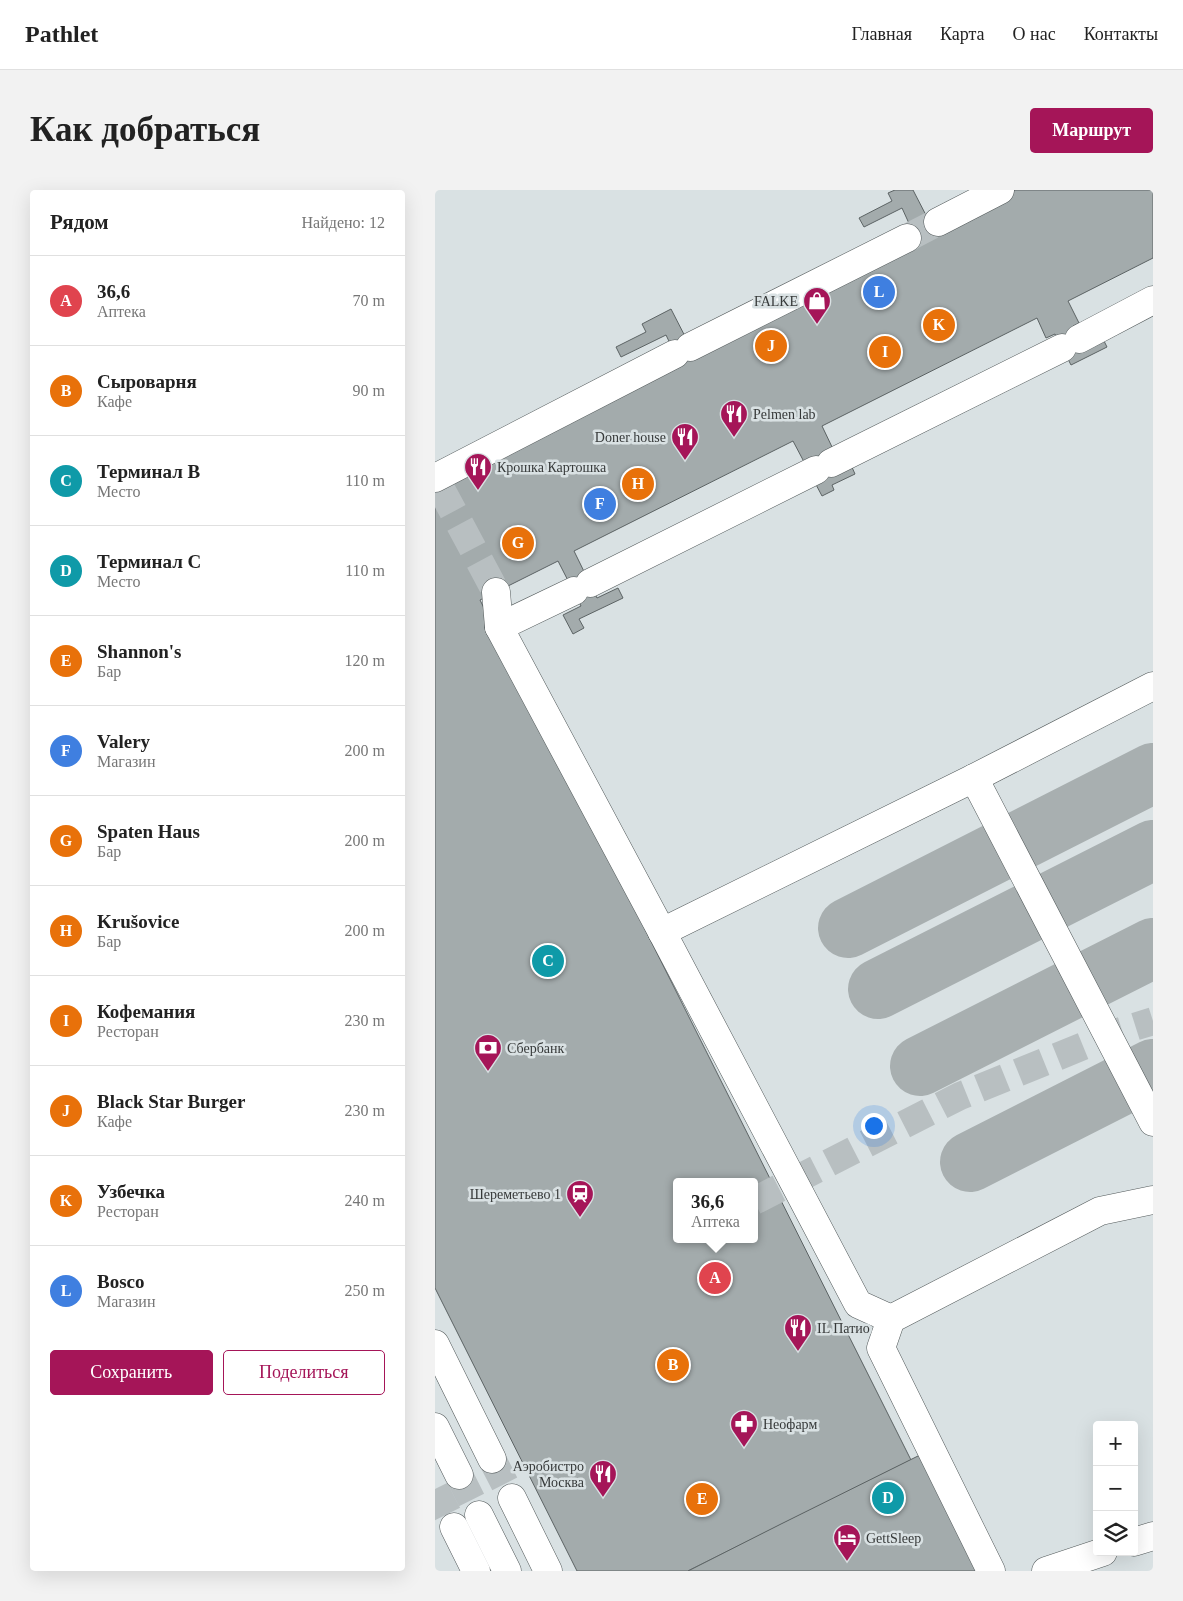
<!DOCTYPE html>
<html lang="ru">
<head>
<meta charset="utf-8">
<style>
	:root { --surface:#fff; --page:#f2f2f2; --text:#222; --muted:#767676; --line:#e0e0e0; --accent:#a51558 }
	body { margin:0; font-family:Georgia,serif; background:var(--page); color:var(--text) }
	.controls { position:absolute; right:15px; bottom:15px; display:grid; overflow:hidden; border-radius:5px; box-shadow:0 5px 20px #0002 }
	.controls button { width:45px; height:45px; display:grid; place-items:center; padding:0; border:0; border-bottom:1px solid var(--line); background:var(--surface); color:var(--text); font:25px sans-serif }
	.you { position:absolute; left:438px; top:935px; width:18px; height:18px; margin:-12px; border:4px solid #fff; border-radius:50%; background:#1a73e8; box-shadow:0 0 0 8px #1a73e833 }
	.badge { display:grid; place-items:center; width:32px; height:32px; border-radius:50%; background:var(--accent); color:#fff; font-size:16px; font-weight:700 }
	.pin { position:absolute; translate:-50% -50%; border:2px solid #fff; box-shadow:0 1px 5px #0006 }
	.popup { position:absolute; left:238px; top:988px; width:85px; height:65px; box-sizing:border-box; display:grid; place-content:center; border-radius:5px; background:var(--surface); filter:drop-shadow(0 1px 4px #0005); font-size:16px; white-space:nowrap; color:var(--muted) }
	.popup b { font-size:19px; color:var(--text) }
	.popup::after { content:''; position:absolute; left:50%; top:100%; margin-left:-10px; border:10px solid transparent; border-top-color:var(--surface) }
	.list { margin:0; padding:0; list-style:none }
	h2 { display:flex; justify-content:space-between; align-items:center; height:65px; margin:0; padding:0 20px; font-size:21px }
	h2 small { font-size:16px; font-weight:400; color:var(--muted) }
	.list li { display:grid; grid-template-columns:32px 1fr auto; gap:15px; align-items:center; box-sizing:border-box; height:90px; padding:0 20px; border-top:1px solid var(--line) }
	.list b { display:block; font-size:19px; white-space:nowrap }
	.list p { margin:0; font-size:16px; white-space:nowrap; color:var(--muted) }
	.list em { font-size:16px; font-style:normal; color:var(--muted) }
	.actions { display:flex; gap:10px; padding:15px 20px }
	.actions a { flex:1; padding:11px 0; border:1px solid var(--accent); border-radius:5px; text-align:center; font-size:18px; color:var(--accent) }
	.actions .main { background:var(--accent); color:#fff }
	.icon { flex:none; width:28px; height:28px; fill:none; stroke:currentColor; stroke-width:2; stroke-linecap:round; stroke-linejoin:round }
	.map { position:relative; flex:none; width:718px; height:1381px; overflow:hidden; border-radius:5px }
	header { display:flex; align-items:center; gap:30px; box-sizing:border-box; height:70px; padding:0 25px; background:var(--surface); border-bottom:1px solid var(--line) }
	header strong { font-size:24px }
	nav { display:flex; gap:28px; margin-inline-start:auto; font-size:18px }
	.intro { display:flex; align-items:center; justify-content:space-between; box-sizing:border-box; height:120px; padding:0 30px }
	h1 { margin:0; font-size:35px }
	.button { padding:12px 22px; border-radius:5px; background:var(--accent); color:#fff; font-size:18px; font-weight:700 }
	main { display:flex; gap:30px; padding:0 30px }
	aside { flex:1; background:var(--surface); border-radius:5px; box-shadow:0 5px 20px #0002 }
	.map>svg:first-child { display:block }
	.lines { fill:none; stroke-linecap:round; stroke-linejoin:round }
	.taxiway { stroke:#a8afb0; stroke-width:60 }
	.building { fill:#a3abac; stroke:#5c6364; fill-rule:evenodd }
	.minor-tunnel { stroke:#b8bfc1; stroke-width:28; stroke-dasharray:28 14; stroke-linecap:butt }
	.minor-casing { stroke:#535a5b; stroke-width:29 }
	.minor { stroke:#fff; stroke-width:28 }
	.labels { text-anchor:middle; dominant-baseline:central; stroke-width:5; stroke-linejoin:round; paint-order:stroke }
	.poi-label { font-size:14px; fill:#363939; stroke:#d9e1e3; text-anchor:start }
</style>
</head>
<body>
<header>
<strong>Pathlet</strong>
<nav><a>Главная</a><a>Карта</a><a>О нас</a><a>Контакты</a></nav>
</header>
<div class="intro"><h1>Как добраться</h1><a class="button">Маршрут</a></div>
<main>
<aside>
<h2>Рядом<small>Найдено: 12</small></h2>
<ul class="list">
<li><span class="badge" style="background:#e0444e">A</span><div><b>36,6</b><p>Аптека</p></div><em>70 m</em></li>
<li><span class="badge" style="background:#e8710a">B</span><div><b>Сыроварня</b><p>Кафе</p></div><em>90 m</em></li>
<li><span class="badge" style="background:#0f9aa8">C</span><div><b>Терминал B</b><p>Место</p></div><em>110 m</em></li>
<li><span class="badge" style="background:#0f9aa8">D</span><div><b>Терминал C</b><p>Место</p></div><em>110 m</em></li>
<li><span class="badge" style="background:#e8710a">E</span><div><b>Shannon's</b><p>Бар</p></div><em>120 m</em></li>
<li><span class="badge" style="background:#3f7fe0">F</span><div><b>Valery</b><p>Магазин</p></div><em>200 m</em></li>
<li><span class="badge" style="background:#e8710a">G</span><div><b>Spaten Haus</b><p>Бар</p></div><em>200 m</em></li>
<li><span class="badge" style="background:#e8710a">H</span><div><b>Krušovice</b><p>Бар</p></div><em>200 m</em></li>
<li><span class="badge" style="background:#e8710a">I</span><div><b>Кофемания</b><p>Ресторан</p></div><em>230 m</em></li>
<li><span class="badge" style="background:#e8710a">J</span><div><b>Black Star Burger</b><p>Кафе</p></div><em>230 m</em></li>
<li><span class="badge" style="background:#e8710a">K</span><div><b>Узбечка</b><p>Ресторан</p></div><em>240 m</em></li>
<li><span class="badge" style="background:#3f7fe0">L</span><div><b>Bosco</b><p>Магазин</p></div><em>250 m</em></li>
</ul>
<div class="actions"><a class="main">Сохранить</a><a>Поделиться</a></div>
</aside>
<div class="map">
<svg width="718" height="1381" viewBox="0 0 718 1381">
	<rect width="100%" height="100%" fill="#d9e1e3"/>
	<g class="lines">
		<g class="taxiway">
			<path d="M 413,738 L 718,583"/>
			<path d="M 443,799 L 718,660"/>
			<path d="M 485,876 L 718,758"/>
			<path d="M 535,972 L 718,879"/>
		</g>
	</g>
	<g class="building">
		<path d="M 460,0 L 478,0 L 494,31 L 506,37 L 580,0 L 718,0 L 718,68 L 633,111 L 644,133 L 638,136 L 648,157 L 667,147 L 672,157 L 636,175 L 620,144 L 611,148 L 602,128 L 387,236 L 398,259 L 416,275 L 420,284 L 397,295 L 399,300 L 387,306 L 358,251 L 139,361 L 162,408 L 183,398 L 188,408 L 144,429 L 149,438 L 138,444 L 128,425 L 146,416 L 123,371 L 45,410 L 476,1270 L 253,1381 L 142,1381 L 0,1098 L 0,299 L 241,166 L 231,145 L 186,167 L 181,157 L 211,142 L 207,134 L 236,119 L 256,158 L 477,40 L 467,18 L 429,37 L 424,28 L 457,11 L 453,3 ZM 241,992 L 319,992 L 319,1049 L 241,1049 Z"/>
		<path d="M 485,1265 L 543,1381 L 253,1381 L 346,1334 Z"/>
	</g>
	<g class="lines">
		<g class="minor-tunnel">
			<path d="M 472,48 L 503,32"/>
			<path d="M 5,297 L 61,402"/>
			<path d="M 319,1011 L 525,906 L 683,842 L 718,831"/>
			<path d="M 57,1269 L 77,1308"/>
			<path d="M 24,1285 L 44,1325"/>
			<path d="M 0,1299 L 19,1337"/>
		</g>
		<defs>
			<g id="minor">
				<path d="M 503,32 L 565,0"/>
				<path d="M 644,149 L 718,110"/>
				<path d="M 255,157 L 472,48"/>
				<path d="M 396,273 L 627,158"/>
				<path d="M 0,288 L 240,164"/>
				<path d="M 155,393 L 381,280"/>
				<path d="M 61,402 L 64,437 L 227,742 L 423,1114 L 456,1129"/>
				<path d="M 64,437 L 139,401"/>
				<path d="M 539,588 L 718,932"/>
				<path d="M 227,742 L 539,588 L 718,496"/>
				<path d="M 0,1154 L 57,1269"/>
				<path d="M 0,1237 L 24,1285"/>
				<path d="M 77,1308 L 113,1381"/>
				<path d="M 44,1325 L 72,1381"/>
				<path d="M 19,1337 L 41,1381"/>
				<path d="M 699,1352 L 718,1346"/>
				<path d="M 556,1381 L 446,1158 L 456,1129 L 665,1021 L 718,1010"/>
				<path d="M 611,1381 L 668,1362"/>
			</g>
		</defs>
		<use href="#minor" class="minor-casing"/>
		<use href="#minor" class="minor"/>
	</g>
	<defs>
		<symbol id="shop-pin" viewBox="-11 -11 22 30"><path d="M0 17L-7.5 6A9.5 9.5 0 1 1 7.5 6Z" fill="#a51558" stroke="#d9e1e3"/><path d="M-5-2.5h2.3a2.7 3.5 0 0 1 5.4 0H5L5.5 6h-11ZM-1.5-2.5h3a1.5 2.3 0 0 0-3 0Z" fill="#fff"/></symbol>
		<symbol id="restaurant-pin" viewBox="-11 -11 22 30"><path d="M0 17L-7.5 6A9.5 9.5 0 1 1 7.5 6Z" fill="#a51558" stroke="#d9e1e3"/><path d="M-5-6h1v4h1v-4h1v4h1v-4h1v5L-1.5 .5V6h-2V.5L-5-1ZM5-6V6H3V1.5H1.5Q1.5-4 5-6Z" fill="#fff"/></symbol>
		<symbol id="bank-pin" viewBox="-11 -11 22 30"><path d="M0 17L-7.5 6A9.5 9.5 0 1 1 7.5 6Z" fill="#a51558" stroke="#d9e1e3"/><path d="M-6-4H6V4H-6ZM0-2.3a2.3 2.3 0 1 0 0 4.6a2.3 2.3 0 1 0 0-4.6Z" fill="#fff"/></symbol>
		<symbol id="station-pin" viewBox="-11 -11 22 30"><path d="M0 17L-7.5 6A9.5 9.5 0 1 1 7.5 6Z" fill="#a51558" stroke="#d9e1e3"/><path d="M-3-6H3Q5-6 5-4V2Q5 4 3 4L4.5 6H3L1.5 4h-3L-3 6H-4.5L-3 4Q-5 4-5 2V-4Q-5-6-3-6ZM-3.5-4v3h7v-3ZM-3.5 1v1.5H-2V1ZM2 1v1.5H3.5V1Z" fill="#fff"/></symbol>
		<symbol id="pharmacy-pin" viewBox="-11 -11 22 30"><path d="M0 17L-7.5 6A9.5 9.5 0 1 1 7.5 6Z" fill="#a51558" stroke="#d9e1e3"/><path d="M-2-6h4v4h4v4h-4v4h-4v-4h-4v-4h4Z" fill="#fff"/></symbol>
		<symbol id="hotel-pin" viewBox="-11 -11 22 30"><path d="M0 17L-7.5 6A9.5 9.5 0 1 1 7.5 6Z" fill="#a51558" stroke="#d9e1e3"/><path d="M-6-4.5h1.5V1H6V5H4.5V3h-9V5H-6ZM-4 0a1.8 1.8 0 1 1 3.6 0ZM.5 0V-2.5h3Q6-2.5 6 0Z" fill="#fff"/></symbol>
	</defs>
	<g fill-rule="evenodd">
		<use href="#shop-pin" x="366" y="95" width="32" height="43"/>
		<use href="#restaurant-pin" x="283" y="208" width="32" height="43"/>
		<use href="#restaurant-pin" x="234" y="231" width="32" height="43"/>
		<use href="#restaurant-pin" x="27" y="261" width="32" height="43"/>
		<use href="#bank-pin" x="37" y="842" width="32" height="43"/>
		<use href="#station-pin" x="129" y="988" width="32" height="43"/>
		<use href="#restaurant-pin" x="347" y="1122" width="32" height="43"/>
		<use href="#pharmacy-pin" x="293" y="1218" width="32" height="43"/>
		<use href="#restaurant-pin" x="152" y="1268" width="32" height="43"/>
		<use href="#hotel-pin" x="396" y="1332" width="32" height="43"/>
	</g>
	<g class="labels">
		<g class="poi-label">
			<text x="363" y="111" text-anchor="end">FALKE</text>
			<text x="318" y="224">Pelmen lab</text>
			<text x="231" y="247" text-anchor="end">Doner house</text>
			<text x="62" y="277">Крошка Картошка</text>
			<text x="72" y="858">Сбербанк</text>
			<text x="126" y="1004" text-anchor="end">Шереметьево 1</text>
			<text x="382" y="1138">IL Патио</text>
			<text x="328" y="1234">Неофарм</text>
			<text x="149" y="1276" text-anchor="end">Аэробистро<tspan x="149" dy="16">Москва</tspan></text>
			<text x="431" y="1348">GettSleep</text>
		</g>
	</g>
</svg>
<div class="controls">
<button>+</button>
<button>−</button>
<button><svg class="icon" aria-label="layers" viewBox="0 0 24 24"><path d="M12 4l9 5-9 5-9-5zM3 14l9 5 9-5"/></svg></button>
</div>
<div class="you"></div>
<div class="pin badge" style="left:280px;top:1088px;background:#e0444e">A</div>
<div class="popup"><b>36,6</b>Аптека</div>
<div class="pin badge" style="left:238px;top:1175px;background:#e8710a">B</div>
<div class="pin badge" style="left:113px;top:771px;background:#0f9aa8">C</div>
<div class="pin badge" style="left:453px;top:1308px;background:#0f9aa8">D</div>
<div class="pin badge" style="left:267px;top:1309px;background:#e8710a">E</div>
<div class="pin badge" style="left:165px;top:314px;background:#3f7fe0">F</div>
<div class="pin badge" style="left:83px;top:353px;background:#e8710a">G</div>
<div class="pin badge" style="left:203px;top:294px;background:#e8710a">H</div>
<div class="pin badge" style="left:450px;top:162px;background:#e8710a">I</div>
<div class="pin badge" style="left:336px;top:156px;background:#e8710a">J</div>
<div class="pin badge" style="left:504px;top:135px;background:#e8710a">K</div>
<div class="pin badge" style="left:444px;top:102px;background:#3f7fe0">L</div>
</div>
</main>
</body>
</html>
